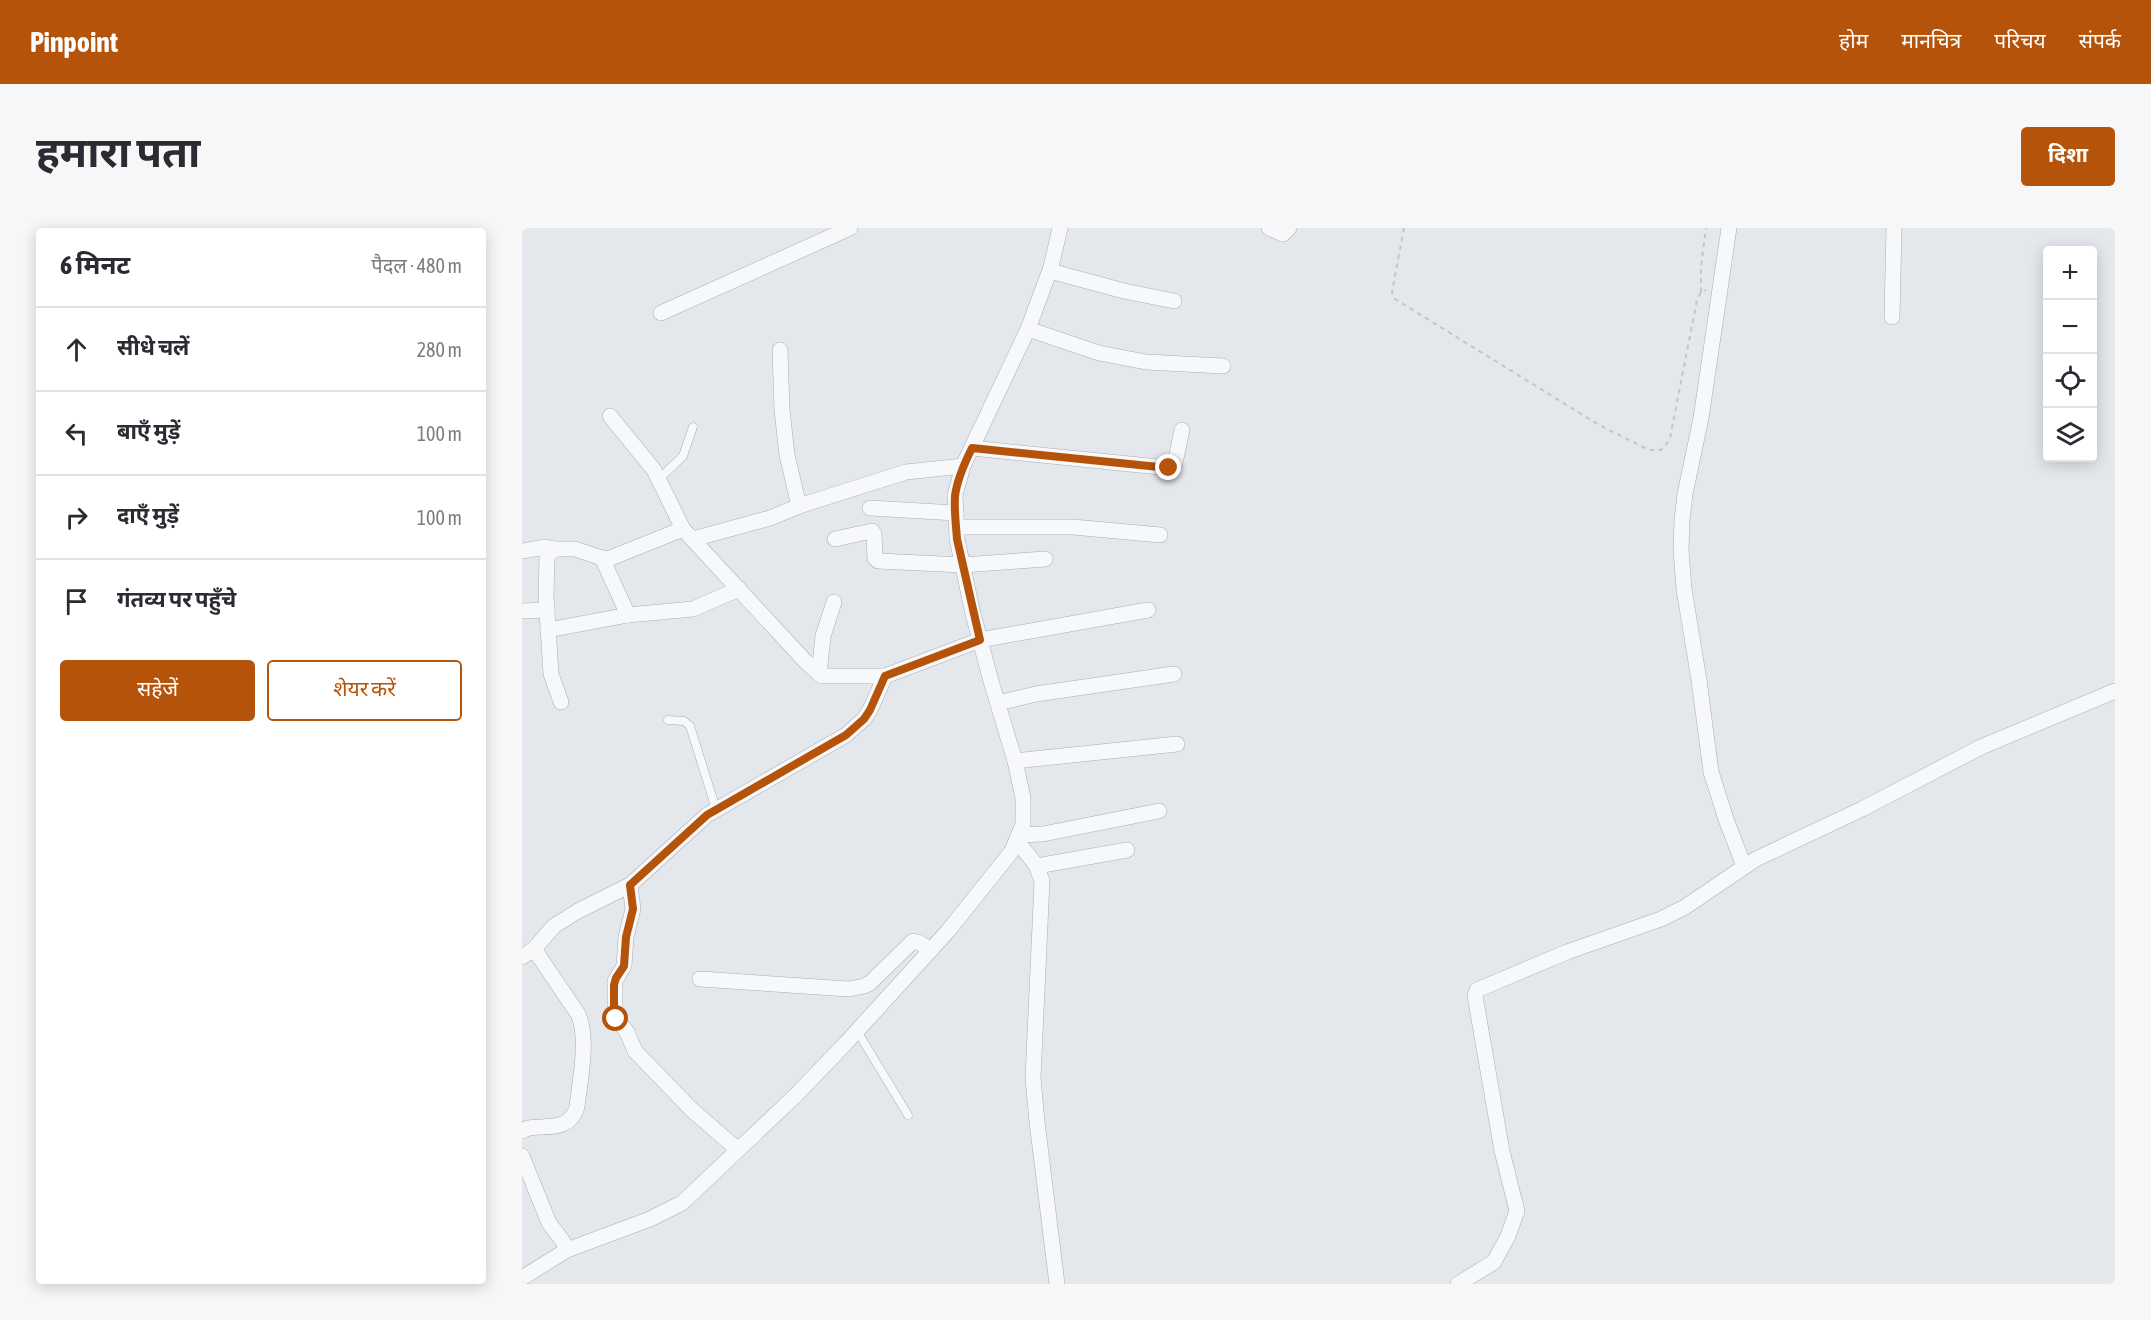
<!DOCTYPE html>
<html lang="hi">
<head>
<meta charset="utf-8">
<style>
	:root { --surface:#fff; --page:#f7f7f7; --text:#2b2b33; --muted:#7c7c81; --line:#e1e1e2; --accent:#b45309 }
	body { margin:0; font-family:"Asap Condensed","Noto Sans Devanagari",sans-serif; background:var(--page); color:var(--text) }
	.controls { position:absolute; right:18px; top:18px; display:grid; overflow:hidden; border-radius:6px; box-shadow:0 3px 15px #0003 }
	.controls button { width:54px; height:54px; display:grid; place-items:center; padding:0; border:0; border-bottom:2px solid var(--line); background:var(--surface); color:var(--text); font:30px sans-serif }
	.stop { position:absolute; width:18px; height:18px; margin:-14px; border:4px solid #b45309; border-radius:50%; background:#fff }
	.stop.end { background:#b45309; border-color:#fff; box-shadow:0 2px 6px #0008 }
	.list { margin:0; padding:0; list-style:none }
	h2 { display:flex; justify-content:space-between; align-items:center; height:78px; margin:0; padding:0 24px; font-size:26px }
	h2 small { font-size:20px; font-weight:400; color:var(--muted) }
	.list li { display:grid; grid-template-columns:39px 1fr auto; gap:18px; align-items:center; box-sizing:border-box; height:84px; padding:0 24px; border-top:2px solid var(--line) }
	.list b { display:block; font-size:22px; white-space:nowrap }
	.list em { font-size:20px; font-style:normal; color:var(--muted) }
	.actions { display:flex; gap:12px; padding:18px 24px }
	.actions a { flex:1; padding:14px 0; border:2px solid var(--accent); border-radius:6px; text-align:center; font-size:21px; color:var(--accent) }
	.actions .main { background:var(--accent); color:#fff }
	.icon { flex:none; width:33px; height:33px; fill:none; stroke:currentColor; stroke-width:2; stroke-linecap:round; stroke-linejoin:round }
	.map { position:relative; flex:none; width:1593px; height:1056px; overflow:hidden; border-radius:6px }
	header { display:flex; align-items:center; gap:36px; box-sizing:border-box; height:84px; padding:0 30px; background:var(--accent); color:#fff }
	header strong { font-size:28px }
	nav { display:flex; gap:33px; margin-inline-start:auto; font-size:21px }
	.intro { display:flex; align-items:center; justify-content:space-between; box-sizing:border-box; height:144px; padding:0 36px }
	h1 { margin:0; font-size:42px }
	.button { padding:15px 27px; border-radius:6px; background:var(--accent); color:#fff; font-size:21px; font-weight:700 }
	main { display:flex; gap:36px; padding:0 36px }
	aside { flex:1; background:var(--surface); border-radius:6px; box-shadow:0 3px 15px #0003 }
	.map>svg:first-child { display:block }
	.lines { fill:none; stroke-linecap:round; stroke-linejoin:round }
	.lane-casing { stroke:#a9adb6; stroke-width:9 }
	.street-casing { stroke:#a9adb6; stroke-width:16 }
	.path { stroke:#c2c5cb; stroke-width:2; stroke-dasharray:4.5 4.5; stroke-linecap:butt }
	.lane { stroke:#f7f8fa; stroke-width:8 }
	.street { stroke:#f7f8fa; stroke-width:15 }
	.route { stroke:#b45309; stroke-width:8 }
</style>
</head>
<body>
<header>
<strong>Pinpoint</strong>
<nav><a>होम</a><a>मानचित्र</a><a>परिचय</a><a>संपर्क</a></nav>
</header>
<div class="intro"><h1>हमारा पता</h1><a class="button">दिशा</a></div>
<main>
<aside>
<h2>6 मिनट<small>पैदल · 480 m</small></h2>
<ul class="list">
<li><svg class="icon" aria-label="ahead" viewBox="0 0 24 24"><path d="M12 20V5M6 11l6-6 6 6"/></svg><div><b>सीधे चलें</b></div><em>280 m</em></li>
<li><svg class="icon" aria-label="left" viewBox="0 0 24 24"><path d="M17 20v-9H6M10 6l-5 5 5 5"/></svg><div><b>बाएँ मुड़ें</b></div><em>100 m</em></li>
<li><svg class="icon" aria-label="right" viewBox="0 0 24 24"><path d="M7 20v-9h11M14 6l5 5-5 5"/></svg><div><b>दाएँ मुड़ें</b></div><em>100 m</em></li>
<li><svg class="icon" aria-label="arrive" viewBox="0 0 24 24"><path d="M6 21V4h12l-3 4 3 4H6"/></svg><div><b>गंतव्य पर पहुँचे</b></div></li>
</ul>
<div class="actions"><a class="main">सहेजें</a><a>शेयर करें</a></div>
</aside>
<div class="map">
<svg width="1593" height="1056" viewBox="0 0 1593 1056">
	<rect width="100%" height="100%" fill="#e4e7ec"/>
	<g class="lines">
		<defs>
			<g id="lane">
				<path d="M 137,251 L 161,228 L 171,199"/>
				<path d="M 146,492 L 162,493 L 168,498 L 194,581"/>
				<path d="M 335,803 L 386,887"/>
			</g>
			<g id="street">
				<path d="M 747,0 L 761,6 L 767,0"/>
				<path d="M 1207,0 L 1179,190 L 1163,266 L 1160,292 L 1159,322 L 1162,361 L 1177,452 L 1189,544 L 1205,594 L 1222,638"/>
				<path d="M 528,43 L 602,63 L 652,73"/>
				<path d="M 139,85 L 328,0"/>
				<path d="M 1370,89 L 1372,0"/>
				<path d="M 506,101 L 577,125 L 624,134 L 701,138"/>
				<path d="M 258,122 L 260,182 L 265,227 L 277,278"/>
				<path d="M 88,188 L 132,242 L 161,301 L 284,434 L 300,448 L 363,448 L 458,412 L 626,382"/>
				<path d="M 450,220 L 647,240 L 653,235 L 660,202"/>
				<path d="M 348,280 L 434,285"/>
				<path d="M 435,299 L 551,299 L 638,307"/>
				<path d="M 171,311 L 248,290 L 277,278 L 384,244 L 441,238"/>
				<path d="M 313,311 L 350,303 L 352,306 L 353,330 L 356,333 L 441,337 L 523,331"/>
				<path d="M 0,323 L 23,319 L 33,321"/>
				<path d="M 80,330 L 106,387"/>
				<path d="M 0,383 L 25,382"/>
				<path d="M 26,402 L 106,387 L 171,381 L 217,361"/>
				<path d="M 297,446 L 301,408 L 312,374"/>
				<path d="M 39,474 L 29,446 L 24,368 L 25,328 L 33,321 L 53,321 L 80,330 L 86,331 L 161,301"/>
				<path d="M 476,475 L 514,466 L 652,446"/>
				<path d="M 493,533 L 655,516"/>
				<path d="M 497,607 L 521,606 L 637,583"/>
				<path d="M 495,613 L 514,637 L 520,653 L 511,850 L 515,894 L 535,1056"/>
				<path d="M 515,638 L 605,622"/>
				<path d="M 108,657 L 111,681 L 104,709 L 102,738 L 93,753 L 93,789 L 105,804 L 113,823 L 170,882 L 215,921"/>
				<path d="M 0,729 L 12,721 L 32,698 L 56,683 L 108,657 L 185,587 L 324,507 L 342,491 L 348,482 L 363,448"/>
				<path d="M 178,751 L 327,761 L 342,758 L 348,755 L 391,713 L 396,714 L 409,722"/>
				<path d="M 0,903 C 13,893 46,909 55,879 C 58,852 67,810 56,786 L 12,721"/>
				<path d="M 0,928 L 27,995 L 40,1012 L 45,1022"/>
				<path d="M 0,1050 L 45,1022 L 128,991 L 160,975 L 274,867 L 324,815 L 426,703 L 490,623 L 501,596 L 501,570 L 493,533 L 469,453 L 451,386 L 435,311 L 433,267 L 441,238 L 506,101 L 529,39 L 538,0"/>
				<path d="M 936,1056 L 972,1034 L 986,1008 L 995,983 L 980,923 L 953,768 L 955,762 L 1045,724 L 1139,691 L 1163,679 L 1234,631 L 1340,581 L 1459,519 L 1593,463"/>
			</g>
		</defs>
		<use href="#lane" class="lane-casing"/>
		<use href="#street" class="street-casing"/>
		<g class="path">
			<path d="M 882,0 L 870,64 L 873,71 L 1077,197 L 1127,222 L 1138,222 L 1142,220 L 1148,210 L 1175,72 L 1179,64 L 1184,62"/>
			<path d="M 1179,64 L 1179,39 L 1184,0"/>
		</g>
		<use href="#lane" class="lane"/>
		<use href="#street" class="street"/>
	</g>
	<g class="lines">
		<path class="route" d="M 94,791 L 92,783 L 92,757 L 94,750 L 102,738 L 104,709 L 111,681 L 108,657 L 185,587 L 324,507 L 342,491 L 348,482 L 363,448 L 458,412 L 435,311 C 434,297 432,282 433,268 C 435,252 443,234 450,220 L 647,240"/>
	</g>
</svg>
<div class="controls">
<button>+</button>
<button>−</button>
<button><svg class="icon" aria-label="locate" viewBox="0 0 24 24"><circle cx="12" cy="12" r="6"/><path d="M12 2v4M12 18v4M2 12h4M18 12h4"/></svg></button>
<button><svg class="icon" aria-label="layers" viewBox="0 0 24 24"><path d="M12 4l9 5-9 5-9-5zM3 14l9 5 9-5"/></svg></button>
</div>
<div class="stop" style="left:94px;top:791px"></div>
<div class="stop end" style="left:647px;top:240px"></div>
</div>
</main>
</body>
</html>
